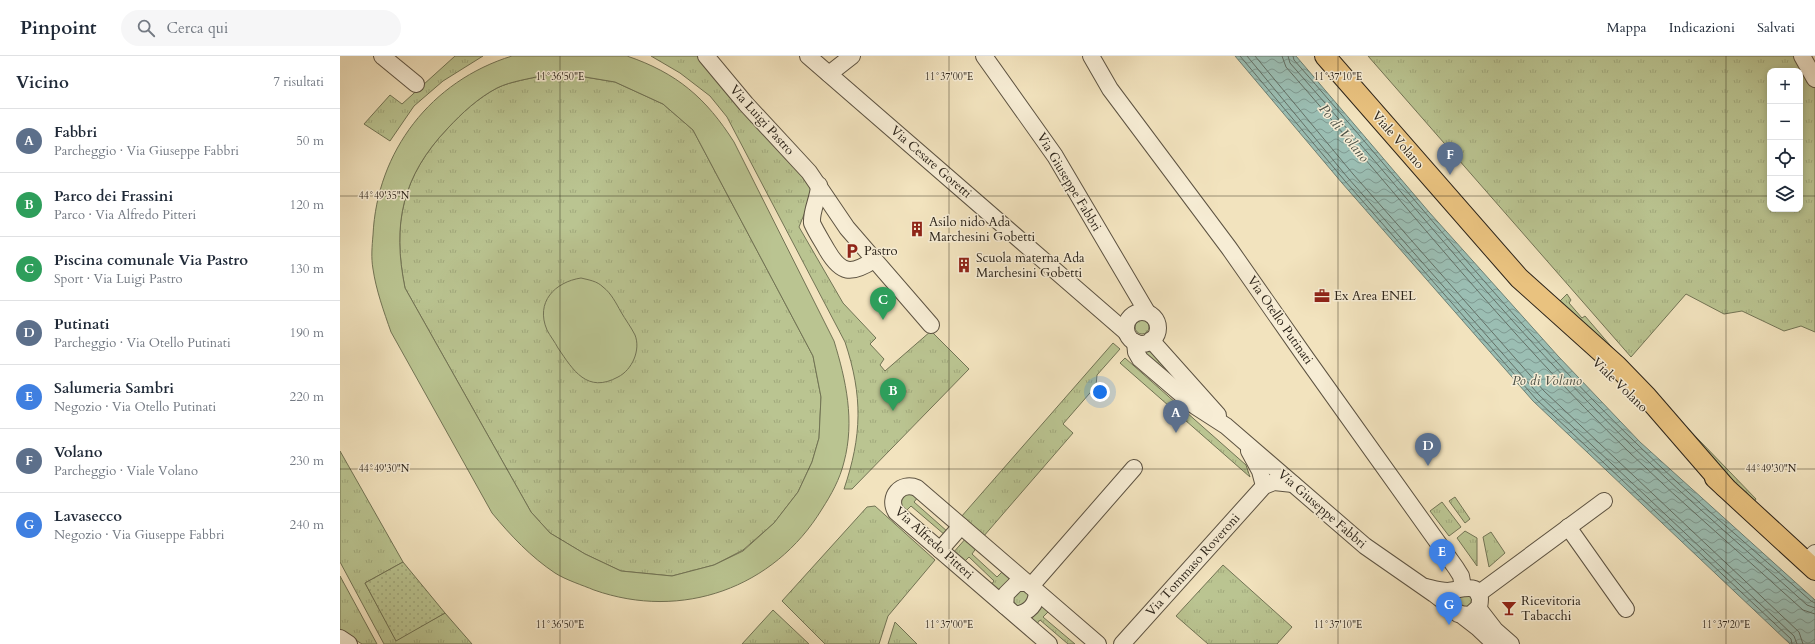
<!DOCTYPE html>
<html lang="it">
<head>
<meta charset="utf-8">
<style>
	:root { --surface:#fff; --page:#f6f6f7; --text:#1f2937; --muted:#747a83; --line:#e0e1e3; --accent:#8f2418 }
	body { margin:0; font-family:Cardo,serif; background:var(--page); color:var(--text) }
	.controls { position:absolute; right:12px; top:12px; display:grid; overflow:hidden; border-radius:8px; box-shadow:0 2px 6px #0003 }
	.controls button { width:36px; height:36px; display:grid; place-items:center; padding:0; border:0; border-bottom:1px solid var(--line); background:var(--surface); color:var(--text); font:20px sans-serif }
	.you { position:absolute; left:760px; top:336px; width:14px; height:14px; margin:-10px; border:3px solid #fff; border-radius:50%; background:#1a73e8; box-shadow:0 0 0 6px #1a73e833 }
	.badge { display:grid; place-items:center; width:26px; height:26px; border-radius:50%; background:var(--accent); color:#fff; font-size:13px; font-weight:700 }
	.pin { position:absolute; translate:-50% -33px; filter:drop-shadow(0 1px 2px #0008) }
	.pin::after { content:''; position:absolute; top:21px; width:14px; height:12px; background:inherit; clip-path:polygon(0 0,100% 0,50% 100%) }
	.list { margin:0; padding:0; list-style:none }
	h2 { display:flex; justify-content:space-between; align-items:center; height:52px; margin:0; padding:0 16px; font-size:17px }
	h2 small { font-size:13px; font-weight:400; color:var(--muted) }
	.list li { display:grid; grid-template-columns:26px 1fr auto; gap:12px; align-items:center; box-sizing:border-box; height:64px; padding:0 16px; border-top:1px solid var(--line) }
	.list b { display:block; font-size:15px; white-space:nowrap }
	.list p { margin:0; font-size:13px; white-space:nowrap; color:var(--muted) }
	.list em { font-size:13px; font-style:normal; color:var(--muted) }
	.icon { flex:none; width:22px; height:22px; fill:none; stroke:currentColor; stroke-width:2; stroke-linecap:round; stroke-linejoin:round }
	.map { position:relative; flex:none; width:1475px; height:588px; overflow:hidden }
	header { display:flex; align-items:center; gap:24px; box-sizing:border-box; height:56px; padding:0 20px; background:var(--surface); border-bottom:1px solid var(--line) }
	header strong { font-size:19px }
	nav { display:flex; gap:22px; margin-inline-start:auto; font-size:14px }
	.search { width:280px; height:36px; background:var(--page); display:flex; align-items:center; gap:10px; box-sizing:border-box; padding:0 14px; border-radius:22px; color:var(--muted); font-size:15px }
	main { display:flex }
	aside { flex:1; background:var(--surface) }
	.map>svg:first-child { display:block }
	.grass { fill:url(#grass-tufts); stroke:#727455; fill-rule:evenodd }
	.garden { fill:url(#garden-dots); stroke:#727455 }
	.pitch { fill:#bac491; stroke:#727455; fill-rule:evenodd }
	.water { fill:url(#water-waves); stroke:#6e8075 }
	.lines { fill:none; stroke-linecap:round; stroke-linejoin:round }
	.shore { stroke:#637066; stroke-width:1 }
	.minor-casing { stroke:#5d5342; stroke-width:18 }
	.major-casing { stroke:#2b2319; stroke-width:22 }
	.minor { stroke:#f7edd5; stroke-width:16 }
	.major { stroke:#e9c27f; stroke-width:20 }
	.ticks { fill:none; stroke:#2b2319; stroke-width:1; stroke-opacity:0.45 }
	.labels { text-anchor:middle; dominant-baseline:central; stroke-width:3; stroke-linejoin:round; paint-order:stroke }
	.street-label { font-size:13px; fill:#2b2319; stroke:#f7edd5 }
	.poi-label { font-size:13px; fill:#2b2319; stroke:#f7edd5; text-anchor:start }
	.water-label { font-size:14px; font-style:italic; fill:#4d5247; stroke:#f7edd5 }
	.ticks-label { font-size:10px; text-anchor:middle; fill:#2b2319; stroke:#f7edd5; stroke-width:3; stroke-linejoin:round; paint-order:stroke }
</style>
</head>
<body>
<header>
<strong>Pinpoint</strong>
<div class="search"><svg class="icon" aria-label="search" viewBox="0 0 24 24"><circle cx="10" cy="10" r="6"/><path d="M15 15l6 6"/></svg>Cerca qui</div>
<nav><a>Mappa</a><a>Indicazioni</a><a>Salvati</a></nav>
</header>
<main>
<aside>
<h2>Vicino<small>7 risultati</small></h2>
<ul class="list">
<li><span class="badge" style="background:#5c6f8a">A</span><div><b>Fabbri</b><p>Parcheggio · Via Giuseppe Fabbri</p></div><em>50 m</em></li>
<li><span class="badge" style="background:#2e9e5b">B</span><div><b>Parco dei Frassini</b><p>Parco · Via Alfredo Pitteri</p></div><em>120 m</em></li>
<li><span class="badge" style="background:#2e9e5b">C</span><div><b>Piscina comunale Via Pastro</b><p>Sport · Via Luigi Pastro</p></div><em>130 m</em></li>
<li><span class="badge" style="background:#5c6f8a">D</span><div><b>Putinati</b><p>Parcheggio · Via Otello Putinati</p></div><em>190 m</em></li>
<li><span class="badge" style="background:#3f7fe0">E</span><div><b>Salumeria Sambri</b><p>Negozio · Via Otello Putinati</p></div><em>220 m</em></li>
<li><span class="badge" style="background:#5c6f8a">F</span><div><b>Volano</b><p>Parcheggio · Viale Volano</p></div><em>230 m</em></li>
<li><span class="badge" style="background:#3f7fe0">G</span><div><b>Lavasecco</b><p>Negozio · Via Giuseppe Fabbri</p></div><em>240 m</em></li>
</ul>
</aside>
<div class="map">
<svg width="1475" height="588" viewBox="0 0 1475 588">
	<defs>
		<pattern id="grass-tufts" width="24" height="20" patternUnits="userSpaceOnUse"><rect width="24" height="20" fill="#bac491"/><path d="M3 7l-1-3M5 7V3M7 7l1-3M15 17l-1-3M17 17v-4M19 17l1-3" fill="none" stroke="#a0a87c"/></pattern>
		<pattern id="garden-dots" width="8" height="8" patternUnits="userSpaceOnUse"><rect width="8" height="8" fill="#bac491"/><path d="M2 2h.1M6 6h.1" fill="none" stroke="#a0a87c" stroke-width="1.8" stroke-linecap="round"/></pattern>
		<pattern id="water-waves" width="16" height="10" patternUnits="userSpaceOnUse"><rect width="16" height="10" fill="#9bbeb3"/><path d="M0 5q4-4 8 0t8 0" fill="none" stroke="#7f9a91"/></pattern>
	</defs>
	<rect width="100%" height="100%" fill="#f2e3be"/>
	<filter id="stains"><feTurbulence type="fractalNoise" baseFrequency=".005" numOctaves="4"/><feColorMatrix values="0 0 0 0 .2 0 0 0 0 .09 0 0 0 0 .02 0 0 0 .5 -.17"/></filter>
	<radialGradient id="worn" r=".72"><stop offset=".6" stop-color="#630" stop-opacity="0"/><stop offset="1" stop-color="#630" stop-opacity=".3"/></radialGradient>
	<g class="grass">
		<path d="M 115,0 L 143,0 L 103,25 L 74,50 L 50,85 L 24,68 L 50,39 L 62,48 Z"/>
		<path d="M 311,0 L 357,0 L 401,51 L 475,131 L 459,171 L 503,247 L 536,282 L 530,288 L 544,303 L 540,309 L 545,315 L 591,275 L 629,313 L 512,433 L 504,433 C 522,380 523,340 505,286 L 387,61 L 370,40 L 340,17 Z"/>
		<path d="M 1028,0 L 1456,0 L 1475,31 L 1475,276 L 1461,270 L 1444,275 L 1402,255 L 1384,258 L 1346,238 L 1291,301 ZM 1430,15 L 1460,15 L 1460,153 L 1430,153 Z"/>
		<path d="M 204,19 L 233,19 L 275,26 L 323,48 L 353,74 L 473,300 L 481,341 L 479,382 L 472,406 L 458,436 L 434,467 L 403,494 L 374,509 L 332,520 L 281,515 L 245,498 L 210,477 L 191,456 L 65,232 C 52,168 62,120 108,72 C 122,57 138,42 157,32 C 171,25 190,23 204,19 Z"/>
		<path d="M 1227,238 L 1231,244 L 1229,247 L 1242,262 L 1245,260 L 1294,317 L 1215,250 Z"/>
		<circle cx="802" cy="271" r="7"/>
		<path d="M 773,287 L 780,293 L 757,319 L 756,330 L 723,368 L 733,377 L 643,481 L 621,461 Z"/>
		<path d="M 812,290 L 854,340 L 800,295 Z"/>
		<path d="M 785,302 L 906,409 L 910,421 L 780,307 Z"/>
		<path d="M 1303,326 L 1416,443 L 1414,446 L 1390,424 Z"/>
		<path d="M 0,395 L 63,506 L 25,527 L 56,584 L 105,557 L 132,588 L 44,588 L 0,506 Z"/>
		<path d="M 570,436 L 579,440 L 574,446 L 608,476 L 605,479 L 571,450 L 565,456 L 560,451 L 561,443 Z"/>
		<path d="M 1115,441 L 1130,463 L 1125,467 L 1109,445 Z"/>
		<path d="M 1102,446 L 1121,471 L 1109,480 L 1090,455 Z"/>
		<path d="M 535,450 L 595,504 L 548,560 L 539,588 L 485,588 L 442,545 L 527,451 Z"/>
		<path d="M 1125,475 L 1137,482 L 1137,510 L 1117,482 Z"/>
		<path d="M 1151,476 L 1165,497 L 1149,511 L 1143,481 Z"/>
		<path d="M 627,481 L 637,491 L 632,498 L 657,521 L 663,515 L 669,520 L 670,524 L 659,535 L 650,530 L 654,525 L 629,501 L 623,507 L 612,498 Z"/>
		<path d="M 883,509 L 952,571 L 937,588 L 868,588 L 836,560 Z"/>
		<path d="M 0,520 L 37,588 L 22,588 L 0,574 Z"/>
		<path d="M 685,532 L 692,542 L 678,552 L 672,547 L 673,540 Z"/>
		<circle cx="1125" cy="545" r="7"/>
		<path d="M 699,549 L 710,554 L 703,561 L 735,588 L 728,588 L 700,564 L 695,570 L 690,563 Z"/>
		<path d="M 433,554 L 469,588 L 402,588 Z"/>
		<path d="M 555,566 L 577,588 L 548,588 Z"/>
	</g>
	<path class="garden" d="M 63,506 L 105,557 L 56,585 L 25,527 Z"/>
	<g class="pitch">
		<path d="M 172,0 L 287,0 C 337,17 366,42 394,86 L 494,285 C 506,324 515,365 504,406 C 500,423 491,439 482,453 C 434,532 342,565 254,534 C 242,529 226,524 215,517 C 191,501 171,480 152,457 L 51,276 C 44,256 36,234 33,213 C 31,202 32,190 33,179 C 37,95 91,25 172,0 ZM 204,19 L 233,19 L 275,26 L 323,48 L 353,74 L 473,300 L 481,341 L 479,382 L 472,406 L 458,436 L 434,467 L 403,495 L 374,509 L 332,520 L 281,515 L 245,498 L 210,477 L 191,456 L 65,232 C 52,168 62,120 108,72 C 122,57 138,42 157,32 C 171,25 190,23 204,19 Z"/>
		<path d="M 241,222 C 249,224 257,225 263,231 C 271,237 276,247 281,256 C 285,263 291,271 295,279 C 301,294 292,314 278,321 C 247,338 233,314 218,292 C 215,286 210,280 207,274 C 195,246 215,226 241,222 Z"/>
	</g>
	<path class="water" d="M 895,0 L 956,0 L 1089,156 L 1218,300 L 1300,386 L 1475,544 L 1475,588 L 1450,588 L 1193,345 L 1002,127 Z"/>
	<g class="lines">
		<g class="shore">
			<path d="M 900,0 L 1005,125 L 1196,343 L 1451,583 L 1452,588"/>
			<path d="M 907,0 L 1008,122 L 1199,339 L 1454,580 L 1457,588"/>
			<path d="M 915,0 L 1013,118 L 1204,335 L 1459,576 L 1463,588"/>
			<path d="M 942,0 L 946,11 C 1059,140 1166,277 1290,397 C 1346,451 1405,501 1463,554 L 1475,558"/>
			<path d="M 948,0 L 950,7 C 1064,136 1170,272 1294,392 C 1350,446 1410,497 1467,549 L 1475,552"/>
			<path d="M 953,0 L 954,4 C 1068,133 1174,269 1298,389 C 1353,443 1413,493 1471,545 L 1475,547"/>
		</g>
		<defs>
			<g id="minor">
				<path d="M 42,0 L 76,28"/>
				<path d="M 366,0 L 406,48 L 469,116 L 507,172 L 591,269"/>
				<path d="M 468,0 L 786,276"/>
				<path d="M 644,0 L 715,100 L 807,256"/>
				<path d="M 751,0 L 770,33 L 889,192 L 966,302 L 1116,512 L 1121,520 L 1123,531"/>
				<path d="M 1462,0 L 1475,23"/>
				<path d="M 489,18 L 512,0"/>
				<path d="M 479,129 C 479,142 471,154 472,167 C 476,176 482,185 487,194 C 501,218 511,219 534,204"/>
				<circle cx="802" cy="272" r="16"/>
				<path d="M 811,284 L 878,359"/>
				<path d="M 795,286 L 796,296 L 800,303 L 855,350 L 886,370 L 1025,490 L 1094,538 L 1138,572 L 1155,588"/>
				<path d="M 909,395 L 920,415 L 924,430"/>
				<path d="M 1228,471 L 1286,553"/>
				<path d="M 600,494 L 621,470"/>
				<path d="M 1466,506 L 1475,497"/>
				<path d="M 691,530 L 794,412"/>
				<path d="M 1086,531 C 1094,533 1100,535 1108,535 C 1121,534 1145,523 1139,551 L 1130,559 L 1118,558"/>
				<path d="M 1138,538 L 1264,445"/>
				<path d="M 665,550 L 666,538 L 677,527 L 687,527"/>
				<path d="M 1138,552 L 1155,574 L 1171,588"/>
				<path d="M 676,559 C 689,556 696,550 697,536"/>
				<path d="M 0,582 L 9,588"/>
				<path d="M 709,588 L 556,456 C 547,441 561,425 577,432 L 758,588"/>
				<path d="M 782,588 L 924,430 L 934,426 L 953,428"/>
			</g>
			<g id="major">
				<path d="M 985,0 L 1179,222 L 1277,310 L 1307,341 L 1385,431"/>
				<path d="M 1375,422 L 1475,514"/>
			</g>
		</defs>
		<use href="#minor" class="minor-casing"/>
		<use href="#major" class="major-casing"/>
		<use href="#minor" class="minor"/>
		<use href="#major" class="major"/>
	</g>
	<path class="ticks" d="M 220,0 L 220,588M 609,0 L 609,588M 998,0 L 998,588M 1386,0 L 1386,588M 0,140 L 1430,140M 1460,140 L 1475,140M 0,413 L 1475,413"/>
	<defs>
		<symbol id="building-bare" viewBox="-9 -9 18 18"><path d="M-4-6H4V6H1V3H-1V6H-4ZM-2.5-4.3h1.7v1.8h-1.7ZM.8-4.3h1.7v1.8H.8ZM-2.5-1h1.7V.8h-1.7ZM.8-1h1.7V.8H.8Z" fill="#8f2418" stroke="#f7edd5" stroke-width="2.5" paint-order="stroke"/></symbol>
		<symbol id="parking-bare" viewBox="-9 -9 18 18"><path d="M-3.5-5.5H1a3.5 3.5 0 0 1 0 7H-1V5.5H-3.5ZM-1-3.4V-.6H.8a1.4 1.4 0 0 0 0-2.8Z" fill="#8f2418" stroke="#f7edd5" stroke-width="2.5" paint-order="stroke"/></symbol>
		<symbol id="office-bare" viewBox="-9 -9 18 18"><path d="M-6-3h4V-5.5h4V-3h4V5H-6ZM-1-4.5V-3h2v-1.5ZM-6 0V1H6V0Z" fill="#8f2418" stroke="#f7edd5" stroke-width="2.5" paint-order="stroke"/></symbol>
		<symbol id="bar-bare" viewBox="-9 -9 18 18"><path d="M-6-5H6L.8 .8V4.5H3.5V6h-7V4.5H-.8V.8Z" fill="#8f2418" stroke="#f7edd5" stroke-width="2.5" paint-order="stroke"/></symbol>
	</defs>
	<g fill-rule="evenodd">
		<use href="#building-bare" x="566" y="162" width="22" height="22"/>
		<use href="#parking-bare" x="501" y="184" width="22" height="22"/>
		<use href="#building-bare" x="613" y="198" width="22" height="22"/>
		<use href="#office-bare" x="971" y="229" width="22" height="22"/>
		<use href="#bar-bare" x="1158" y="541" width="22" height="22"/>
	</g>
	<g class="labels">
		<g class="street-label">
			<text transform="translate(422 64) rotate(48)">Via Luigi Pastro</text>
			<text transform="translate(1058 84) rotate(49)">Viale Volano</text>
			<text transform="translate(591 106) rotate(41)">Via Cesare Goretti</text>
			<text transform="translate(729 126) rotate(59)">Via Giuseppe Fabbri</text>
			<text transform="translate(940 264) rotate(55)">Via Otello Putinati</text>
			<text transform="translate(1280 329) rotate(44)">Viale Volano</text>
			<text transform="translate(982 453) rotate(41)">Via Giuseppe Fabbri</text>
			<text transform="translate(594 487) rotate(42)">Via Alfredo Pitteri</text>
			<text transform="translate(853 509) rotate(-48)">Via Tommaso Roveroni</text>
		</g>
		<g class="poi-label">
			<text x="589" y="166">Asilo nido Ada<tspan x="589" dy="15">Marchesini Gobetti</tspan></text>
			<text x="524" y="195">Pastro</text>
			<text x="636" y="202">Scuola materna Ada<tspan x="636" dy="15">Marchesini Gobetti</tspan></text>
			<text x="994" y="240">Ex Area ENEL</text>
			<text x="1181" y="545">Ricevitoria<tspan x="1181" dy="15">Tabacchi</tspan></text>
		</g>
		<g class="water-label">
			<text transform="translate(1004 77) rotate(51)">Po di Volano</text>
			<text x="1207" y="324">Po di Volano</text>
		</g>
	</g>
	<g class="ticks-label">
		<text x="220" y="24">11°36'50"E</text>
		<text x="609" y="24">11°37'00"E</text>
		<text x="998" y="24">11°37'10"E</text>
		<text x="44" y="143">44°49'35"N</text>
		<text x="44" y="416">44°49'30"N</text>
		<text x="1431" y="416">44°49'30"N</text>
		<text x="220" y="572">11°36'50"E</text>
		<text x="609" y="572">11°37'00"E</text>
		<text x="998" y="572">11°37'10"E</text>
		<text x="1386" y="572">11°37'20"E</text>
	</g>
	<rect width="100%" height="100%" filter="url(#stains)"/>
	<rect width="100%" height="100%" fill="url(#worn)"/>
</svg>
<div class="controls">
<button>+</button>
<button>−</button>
<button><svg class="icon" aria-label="locate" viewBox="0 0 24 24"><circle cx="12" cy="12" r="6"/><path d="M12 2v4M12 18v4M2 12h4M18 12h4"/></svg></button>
<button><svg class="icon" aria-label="layers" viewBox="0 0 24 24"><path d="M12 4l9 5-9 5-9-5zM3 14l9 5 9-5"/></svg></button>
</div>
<div class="you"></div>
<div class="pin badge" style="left:836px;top:377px;background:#5c6f8a">A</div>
<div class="pin badge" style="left:553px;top:355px;background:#2e9e5b">B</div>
<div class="pin badge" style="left:543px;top:264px;background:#2e9e5b">C</div>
<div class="pin badge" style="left:1088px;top:410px;background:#5c6f8a">D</div>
<div class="pin badge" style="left:1102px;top:516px;background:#3f7fe0">E</div>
<div class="pin badge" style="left:1110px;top:119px;background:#5c6f8a">F</div>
<div class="pin badge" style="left:1109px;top:569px;background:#3f7fe0">G</div>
</div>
</main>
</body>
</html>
